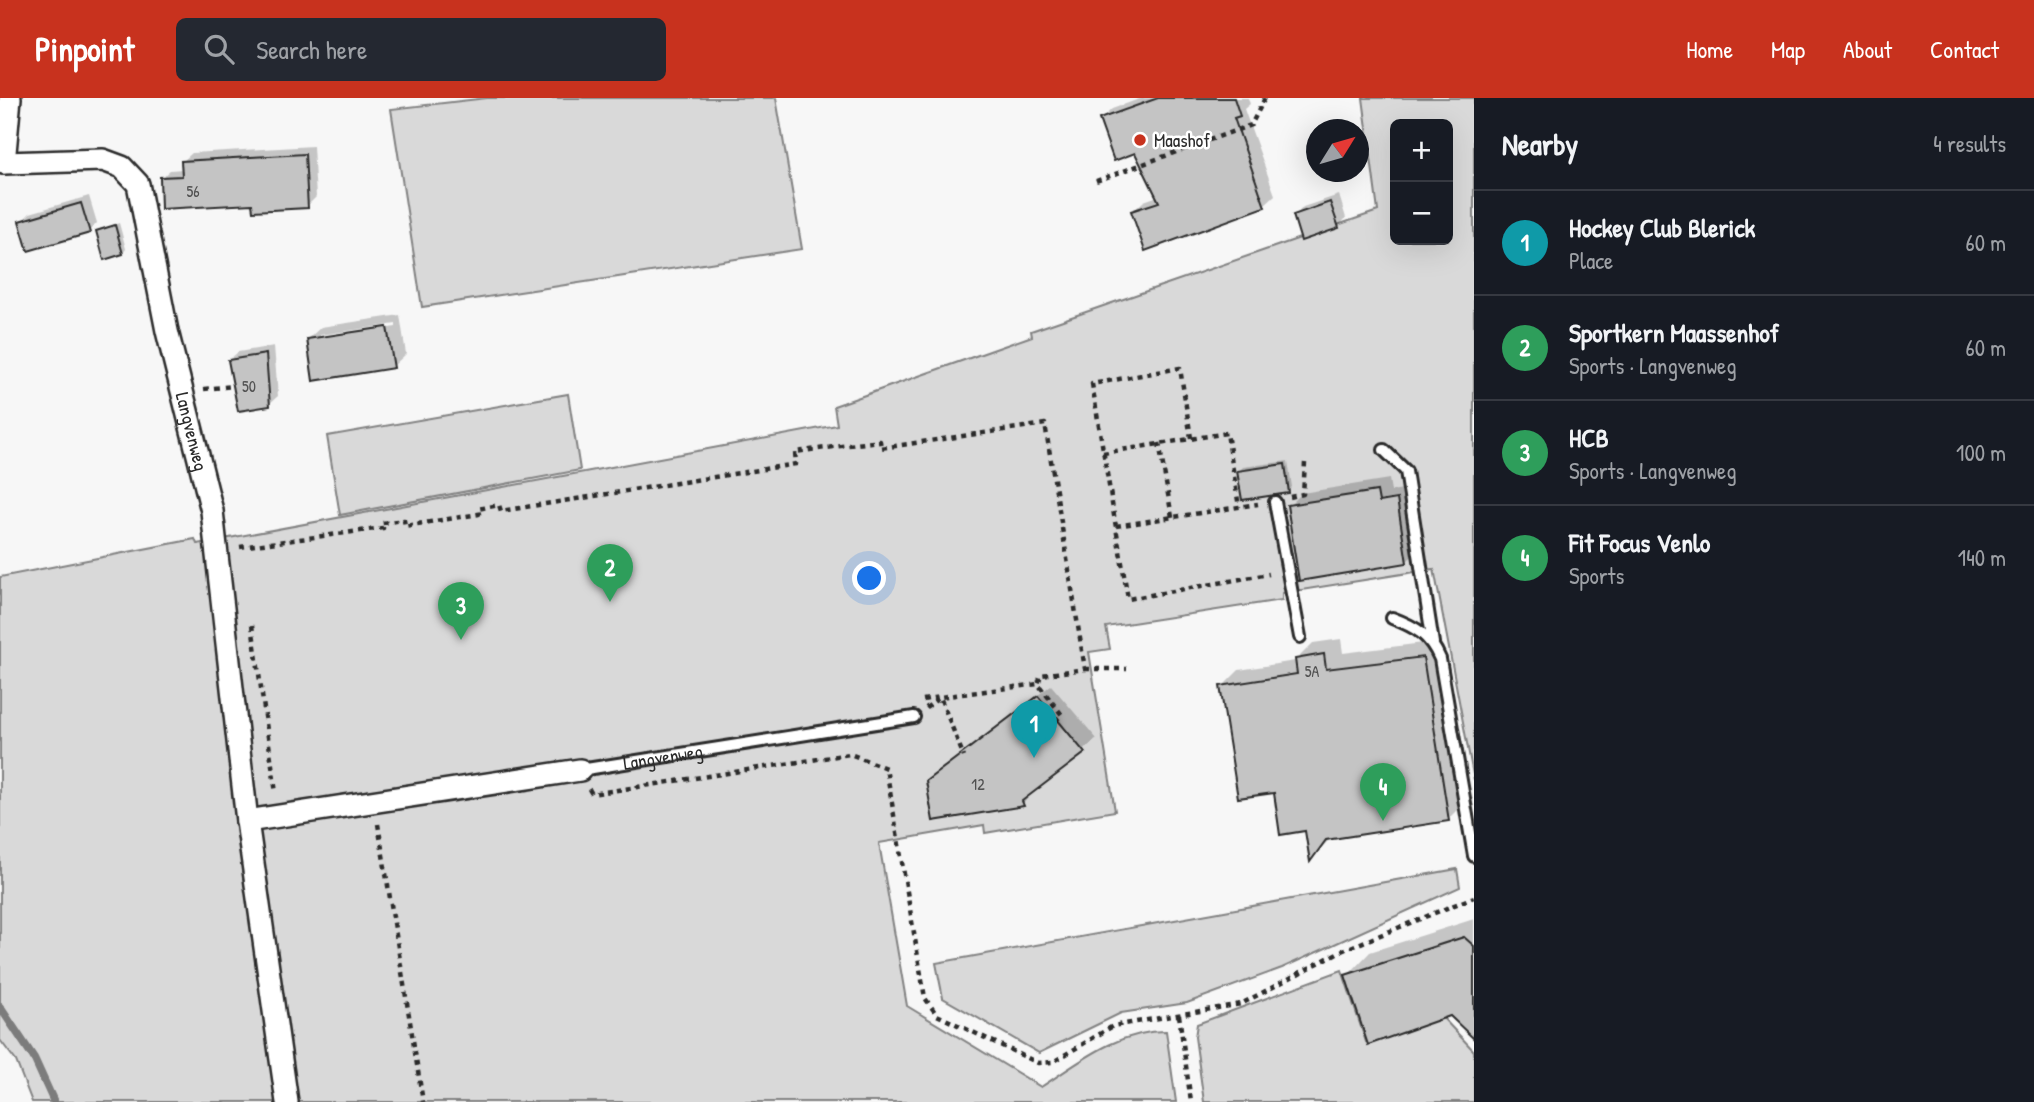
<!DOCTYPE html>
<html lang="en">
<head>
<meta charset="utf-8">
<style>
	:root { --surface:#171b24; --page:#242831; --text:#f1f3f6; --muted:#9ea1a6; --line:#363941; --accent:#c8321e }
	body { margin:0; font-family:"Patrick Hand",sans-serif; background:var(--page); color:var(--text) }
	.controls { position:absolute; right:21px; top:21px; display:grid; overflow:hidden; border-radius:10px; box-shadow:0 7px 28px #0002 }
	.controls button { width:63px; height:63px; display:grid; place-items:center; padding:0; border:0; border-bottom:2px solid var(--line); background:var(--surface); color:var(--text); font:35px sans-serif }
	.compass { position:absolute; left:1306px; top:21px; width:63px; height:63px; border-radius:50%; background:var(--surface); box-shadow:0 7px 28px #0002; rotate:53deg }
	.you { position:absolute; left:870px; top:481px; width:24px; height:24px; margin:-18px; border:5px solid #fff; border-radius:50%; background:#1a73e8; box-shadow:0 0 0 10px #1a73e833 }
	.badge { display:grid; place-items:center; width:46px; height:46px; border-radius:50%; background:var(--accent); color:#fff; font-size:23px; font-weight:700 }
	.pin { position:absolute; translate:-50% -58px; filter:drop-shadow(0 2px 4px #0008) }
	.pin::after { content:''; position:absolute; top:37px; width:24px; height:21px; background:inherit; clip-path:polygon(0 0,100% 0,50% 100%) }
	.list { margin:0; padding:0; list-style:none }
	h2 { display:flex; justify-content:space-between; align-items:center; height:91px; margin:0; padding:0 28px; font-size:30px }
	h2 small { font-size:23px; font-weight:400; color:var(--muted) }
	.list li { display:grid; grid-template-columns:46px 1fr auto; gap:21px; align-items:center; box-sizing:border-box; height:105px; padding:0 28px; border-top:2px solid var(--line) }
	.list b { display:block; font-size:26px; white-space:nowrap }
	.list p { margin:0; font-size:23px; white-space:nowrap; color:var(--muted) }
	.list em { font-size:23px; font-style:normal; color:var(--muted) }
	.icon { flex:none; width:38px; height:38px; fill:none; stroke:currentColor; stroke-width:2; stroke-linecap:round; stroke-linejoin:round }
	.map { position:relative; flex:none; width:1474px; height:1004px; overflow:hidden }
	header { display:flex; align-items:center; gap:42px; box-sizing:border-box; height:98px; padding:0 35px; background:var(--accent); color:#fff }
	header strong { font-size:33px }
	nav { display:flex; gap:38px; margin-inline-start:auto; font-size:24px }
	.search { width:490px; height:63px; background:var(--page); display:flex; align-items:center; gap:18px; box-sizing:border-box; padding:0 24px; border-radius:10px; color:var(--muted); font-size:26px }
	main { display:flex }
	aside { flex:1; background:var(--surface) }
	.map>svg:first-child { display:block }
	.green { fill:#d9d9d9; stroke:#828282; stroke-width:2; fill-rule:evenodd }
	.shadow { fill:#0003; fill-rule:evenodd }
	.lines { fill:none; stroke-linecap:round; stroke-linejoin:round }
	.stream { stroke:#7b7b7b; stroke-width:8 }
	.building { fill:#c4c4c4; stroke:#2b2b2b; stroke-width:2 }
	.lane-casing { stroke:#2b2b2b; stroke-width:16 }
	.street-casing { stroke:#2b2b2b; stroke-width:26 }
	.path { stroke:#2b2b2b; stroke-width:4.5; stroke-dasharray:5 5; stroke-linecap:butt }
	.lane { stroke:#fff; stroke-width:10 }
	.street { stroke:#fff; stroke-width:21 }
	.poi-dot { fill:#c8321e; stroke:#fff; stroke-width:2.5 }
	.labels { text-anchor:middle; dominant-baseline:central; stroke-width:5; stroke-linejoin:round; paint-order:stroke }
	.number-label { font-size:16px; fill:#515151 }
	.poi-label { font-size:19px; fill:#2b2b2b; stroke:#fff; text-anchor:start }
	.street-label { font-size:19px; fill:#2b2b2b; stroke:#fff }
</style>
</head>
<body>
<header>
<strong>Pinpoint</strong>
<div class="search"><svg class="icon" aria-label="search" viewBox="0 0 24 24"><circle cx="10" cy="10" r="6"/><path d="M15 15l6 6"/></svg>Search here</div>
<nav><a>Home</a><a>Map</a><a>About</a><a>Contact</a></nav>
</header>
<main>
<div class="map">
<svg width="1474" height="1004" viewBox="0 0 1474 1004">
	<rect width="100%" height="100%" fill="#f7f7f7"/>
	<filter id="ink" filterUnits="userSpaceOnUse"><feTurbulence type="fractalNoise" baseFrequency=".0143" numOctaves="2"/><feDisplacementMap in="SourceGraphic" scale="14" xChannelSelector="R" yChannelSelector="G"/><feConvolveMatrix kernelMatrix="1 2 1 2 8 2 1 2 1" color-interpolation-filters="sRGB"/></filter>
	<g filter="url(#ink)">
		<g class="green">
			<path d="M 487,0 L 776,0 L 802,151 L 422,209 L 391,11 Z"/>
			<path d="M 1363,0 L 1474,0 L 1474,682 L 1434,471 L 1282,495 L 1282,502 L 1106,529 L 1110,551 L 1089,554 L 1115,713 L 985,735 L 984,727 L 879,745 L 907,908 L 1041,989 C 1081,963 1117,933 1166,933 L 1176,1004 L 32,1004 L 16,963 L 0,942 L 0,479 L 195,441 L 197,446 L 837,327 L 834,308 L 1032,238 L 1031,233 L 1378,113 ZM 1395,26 L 1448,26 L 1448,142 L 1395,142 Z"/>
			<path d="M 568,296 L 580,372 L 340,417 L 327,338 Z"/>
			<path d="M 1457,771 L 1460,789 L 1282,870 L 1187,905 L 1121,915 L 1039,955 L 943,900 L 936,865 Z"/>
			<path d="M 1342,872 L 1366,944 L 1442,919 L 1474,953 L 1474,1004 L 1204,1004 L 1195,939 L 1197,926 Z"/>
		</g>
		<g class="shadow">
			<path d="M 1142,0 L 1248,0 L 1250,6 L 1244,11 L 1275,97 L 1264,107 L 1133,113 L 1144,103 L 1158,98 L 1136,53 L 1101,21 L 1112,11 Z"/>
			<path d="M 313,48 L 316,99 L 307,108 L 254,105 L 161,80 L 170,72 L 183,71 L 183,63 L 192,55 Z"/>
			<path d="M 1339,97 L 1346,120 L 1338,129 L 1295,118 L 1303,109 Z"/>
			<path d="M 89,98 L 97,125 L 89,133 L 21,124 L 30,115 Z"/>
			<path d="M 119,125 L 126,151 L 123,155 L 98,133 Z"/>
			<path d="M 400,217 L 406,256 L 393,268 L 308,241 L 321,229 ZM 396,226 L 396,229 L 320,240 L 320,237 Z"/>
			<path d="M 274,248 L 278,298 L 269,306 L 229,262 L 238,254 Z"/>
			<path d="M 1288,363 L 1292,389 L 1288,393 L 1239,373 L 1243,369 Z"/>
			<path d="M 1389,381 L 1391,393 L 1409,390 L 1419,451 L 1406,464 L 1289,408 L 1302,395 Z"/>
			<path d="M 1341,541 L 1343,555 L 1439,543 L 1465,704 L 1448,721 L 1331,740 L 1311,760 L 1307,731 L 1275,693 L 1222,589 L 1239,572 L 1295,563 L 1313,545 Z"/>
			<path d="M 1051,587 L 1097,641 L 1035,691 L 1023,706 L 928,683 Z"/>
			<path d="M 1474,821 L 1474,939 L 1450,916 L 1347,878 L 1370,854 Z"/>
		</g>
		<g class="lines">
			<path class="stream" d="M 0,909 L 34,960 L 54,1004"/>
		</g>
		<g class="building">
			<path d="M 1158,0 L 1234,0 L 1240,18 L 1234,20 L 1265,109 L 1145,153 L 1131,113 L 1159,104 L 1135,55 L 1114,63 L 1099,21 Z"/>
			<path d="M 305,56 L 308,110 L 253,113 L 252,106 L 161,111 L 160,79 L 182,78 L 181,63 Z"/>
			<path d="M 1330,104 L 1339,130 L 1301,143 L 1293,117 Z"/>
			<path d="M 81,105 L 90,135 L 28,153 L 19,123 Z"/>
			<path d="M 115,127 L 123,156 L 104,162 L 96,133 Z"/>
			<path d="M 387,229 L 394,270 L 313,283 L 307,241 Z"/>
			<path d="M 266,256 L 270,308 L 238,313 L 228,262 Z"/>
			<path d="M 1285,366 L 1289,395 L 1242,402 L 1237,373 Z"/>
			<path d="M 1377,393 L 1379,404 L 1397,401 L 1407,465 L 1299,483 L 1287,407 Z"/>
			<path d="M 1324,556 L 1326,571 L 1423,559 L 1449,723 L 1326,742 L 1310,764 L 1305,733 L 1280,737 L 1274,695 L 1238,700 L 1220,588 L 1297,576 L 1295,561 Z"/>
			<path d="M 1038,598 L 1085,655 L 1022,703 L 1024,708 L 933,723 L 926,683 Z"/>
			<path d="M 1464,839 L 1474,848 L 1474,941 L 1450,918 L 1368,947 L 1345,877 Z"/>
		</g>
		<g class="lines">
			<defs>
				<g id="lane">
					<path d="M 1384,352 L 1406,373 L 1433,545"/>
					<path d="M 1275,404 L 1300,539"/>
					<path d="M 1392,520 C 1416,529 1430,537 1440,561 L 1474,758"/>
					<path id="s1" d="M 580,672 L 914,619"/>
				</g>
				<g id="street">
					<path id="s2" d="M 4,65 L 103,62 L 122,69 L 138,86 L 167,233 L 212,413 L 247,723 L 287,1004"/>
					<path d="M 4,65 L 10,0"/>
					<path d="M 247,723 L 580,672"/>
				</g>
			</defs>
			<use href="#lane" class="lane-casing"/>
			<use href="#street" class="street-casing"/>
			<g class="path">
				<path d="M 1096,83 L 1251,27 L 1265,0"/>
				<path d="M 204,291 L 234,288"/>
				<path d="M 1191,340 L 1180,270 L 1092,286 L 1128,501 L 1269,476"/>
				<path d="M 1159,345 L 1172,419"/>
				<path d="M 1103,355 L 1227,335 L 1239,409"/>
				<path d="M 1290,399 L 1303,396 L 1305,365"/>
				<path d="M 1116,428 L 1258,406"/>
				<path d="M 240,449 L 383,430 L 382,425 L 404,422 L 405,428 L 479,416 L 478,411 L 499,407 L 501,413 L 796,366 L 795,354 L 880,343 L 881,350 L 1045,326 L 1085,571 L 1041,577 L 1038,586 L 1062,617 L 1055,623"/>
				<path d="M 252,527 L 276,695"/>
				<path d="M 1085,571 L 1127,571"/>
				<path d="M 923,602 L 940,599 L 964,659"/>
				<path d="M 926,610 L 940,599 L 1038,586"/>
				<path d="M 589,691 L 592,696 L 850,656 L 886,670 L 925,900 L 937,917 L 1038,965 L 1053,964 L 1113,928 L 1241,906 L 1341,853 L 1474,799"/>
				<path d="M 378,726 L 423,1004"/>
				<path d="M 1179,917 L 1191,1004"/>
			</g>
			<use href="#lane" class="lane"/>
			<use href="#street" class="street"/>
		</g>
	</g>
	<circle class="poi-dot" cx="1140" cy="42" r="7"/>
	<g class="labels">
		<g class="number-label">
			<text x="193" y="93">56</text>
			<text x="249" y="288">50</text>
			<text x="1312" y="573">5A</text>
			<text x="978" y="686">12</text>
		</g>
		<g class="poi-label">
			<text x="1154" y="42">Maashof</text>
		</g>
		<g class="street-label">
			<text stroke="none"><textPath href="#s2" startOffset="396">Langvenweg</textPath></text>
			<text stroke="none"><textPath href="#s1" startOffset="84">Langvenweg</textPath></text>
		</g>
	</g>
</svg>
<div class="controls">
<button>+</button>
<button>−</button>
</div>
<svg class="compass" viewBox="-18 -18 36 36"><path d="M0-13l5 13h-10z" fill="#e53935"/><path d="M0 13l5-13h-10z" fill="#9ea1a6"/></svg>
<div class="you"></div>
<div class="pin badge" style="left:1034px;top:660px;background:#0f9aa8">1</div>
<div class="pin badge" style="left:610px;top:504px;background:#2e9e5b">2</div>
<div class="pin badge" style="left:461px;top:542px;background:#2e9e5b">3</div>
<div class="pin badge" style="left:1383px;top:723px;background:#2e9e5b">4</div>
</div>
<aside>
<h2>Nearby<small>4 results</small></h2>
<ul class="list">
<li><span class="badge" style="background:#0f9aa8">1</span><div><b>Hockey Club Blerick</b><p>Place</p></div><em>60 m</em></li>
<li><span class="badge" style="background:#2e9e5b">2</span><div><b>Sportkern Maassenhof</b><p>Sports · Langvenweg</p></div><em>60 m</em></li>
<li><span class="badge" style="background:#2e9e5b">3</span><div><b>HCB</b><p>Sports · Langvenweg</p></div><em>100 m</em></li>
<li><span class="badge" style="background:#2e9e5b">4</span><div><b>Fit Focus Venlo</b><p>Sports</p></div><em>140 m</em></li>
</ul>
</aside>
</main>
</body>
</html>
